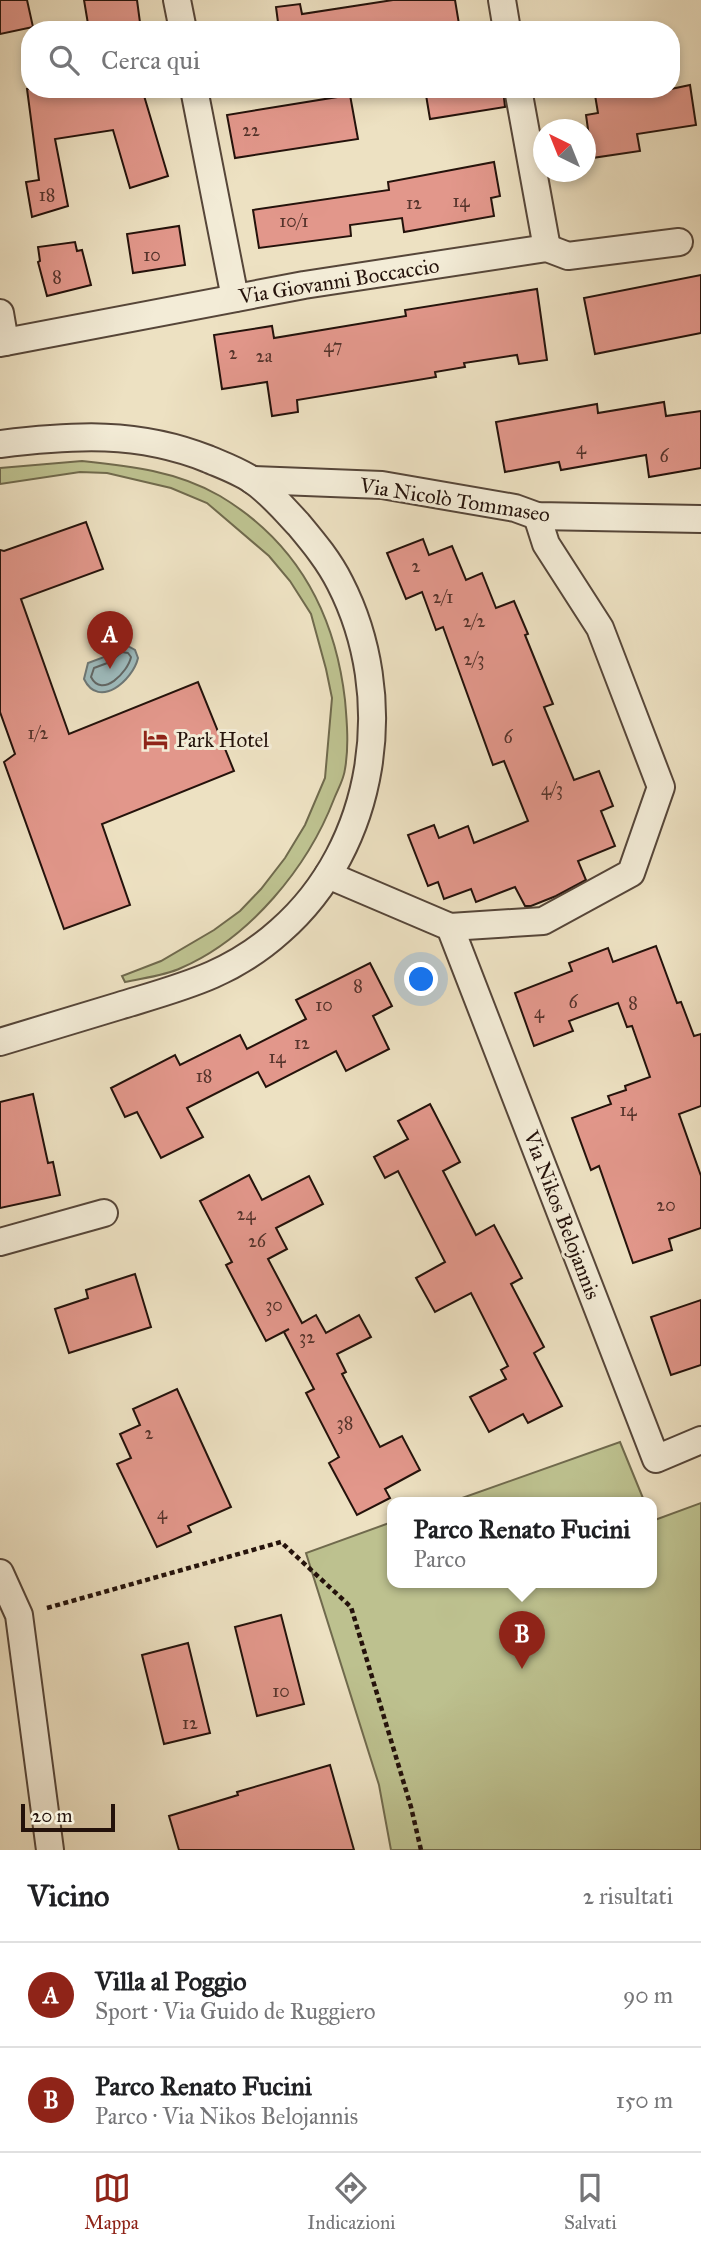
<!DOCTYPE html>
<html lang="it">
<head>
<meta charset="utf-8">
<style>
	:root { --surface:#fff; --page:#f2f2f2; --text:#202124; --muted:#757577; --line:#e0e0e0; --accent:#8f2418 }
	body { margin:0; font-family:"IM FELL Great Primer",serif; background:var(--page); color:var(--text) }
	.compass { position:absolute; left:533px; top:119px; width:63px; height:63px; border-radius:50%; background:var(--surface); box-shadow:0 4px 10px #0003; rotate:317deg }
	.scale { position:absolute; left:21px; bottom:18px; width:94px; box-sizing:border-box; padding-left:7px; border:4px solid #24120b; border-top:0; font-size:19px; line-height:24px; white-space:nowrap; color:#24120b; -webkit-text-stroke:5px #f3ecd7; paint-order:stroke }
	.you { position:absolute; left:422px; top:980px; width:24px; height:24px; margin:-18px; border:5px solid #fff; border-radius:50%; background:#1a73e8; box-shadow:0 0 0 10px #1a73e833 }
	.badge { display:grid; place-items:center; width:46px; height:46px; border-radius:50%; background:var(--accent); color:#fff; font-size:23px; font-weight:700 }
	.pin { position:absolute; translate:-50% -58px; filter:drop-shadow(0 2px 4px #0008) }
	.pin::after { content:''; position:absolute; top:37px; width:24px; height:21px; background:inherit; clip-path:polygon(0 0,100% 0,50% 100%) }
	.popup { position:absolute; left:387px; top:1497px; width:270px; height:91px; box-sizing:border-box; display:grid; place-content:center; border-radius:14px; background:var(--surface); filter:drop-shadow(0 2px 5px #0005); font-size:23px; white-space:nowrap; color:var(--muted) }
	.popup b { font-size:26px; color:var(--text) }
	.popup::after { content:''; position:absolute; left:50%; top:100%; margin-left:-14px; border:14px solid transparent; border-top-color:var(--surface) }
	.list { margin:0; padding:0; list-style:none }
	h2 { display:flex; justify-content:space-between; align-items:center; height:91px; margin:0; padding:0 28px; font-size:30px }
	h2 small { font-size:23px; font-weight:400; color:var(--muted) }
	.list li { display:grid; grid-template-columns:46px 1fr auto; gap:21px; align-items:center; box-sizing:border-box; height:105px; padding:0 28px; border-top:2px solid var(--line) }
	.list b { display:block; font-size:26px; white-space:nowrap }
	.list p { margin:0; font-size:23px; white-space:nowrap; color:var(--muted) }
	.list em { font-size:23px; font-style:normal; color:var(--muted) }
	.icon { flex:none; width:38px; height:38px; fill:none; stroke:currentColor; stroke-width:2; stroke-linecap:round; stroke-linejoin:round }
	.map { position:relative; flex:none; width:701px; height:1850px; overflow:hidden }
	.search { position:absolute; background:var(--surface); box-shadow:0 4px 10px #0003; left:21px; right:21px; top:21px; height:77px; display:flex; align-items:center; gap:18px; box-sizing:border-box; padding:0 24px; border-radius:28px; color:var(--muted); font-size:26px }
	.sheet { height:301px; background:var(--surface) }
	nav { display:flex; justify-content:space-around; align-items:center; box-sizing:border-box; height:98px; border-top:2px solid var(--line); background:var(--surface); font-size:19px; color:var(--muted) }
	nav a { display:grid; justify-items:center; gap:4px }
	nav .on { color:var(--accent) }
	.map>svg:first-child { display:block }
	.green { fill:#bdc18f; stroke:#706a4d; stroke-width:2 }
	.water { fill:#9ebbbd; stroke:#6d7776; stroke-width:2 }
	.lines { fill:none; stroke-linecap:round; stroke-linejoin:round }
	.shore { stroke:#616664; stroke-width:2 }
	.building { fill:#e2978b; stroke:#24120b; stroke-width:2 }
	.street-casing { stroke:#564639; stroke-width:30 }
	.path { stroke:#24120b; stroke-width:4.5; stroke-dasharray:5 3.5; stroke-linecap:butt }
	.street { stroke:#f3ecd7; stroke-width:26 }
	.labels { text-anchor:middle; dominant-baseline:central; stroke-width:6; stroke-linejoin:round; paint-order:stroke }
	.number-label { font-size:18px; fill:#54332b }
	.street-label { font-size:21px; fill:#24120b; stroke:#f3ecd7 }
	.poi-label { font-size:21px; fill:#24120b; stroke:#f3ecd7; text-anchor:start }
</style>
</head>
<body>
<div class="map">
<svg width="701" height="1850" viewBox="0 0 701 1850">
	<rect width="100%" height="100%" fill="#ede1c2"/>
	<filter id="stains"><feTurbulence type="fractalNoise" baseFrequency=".00286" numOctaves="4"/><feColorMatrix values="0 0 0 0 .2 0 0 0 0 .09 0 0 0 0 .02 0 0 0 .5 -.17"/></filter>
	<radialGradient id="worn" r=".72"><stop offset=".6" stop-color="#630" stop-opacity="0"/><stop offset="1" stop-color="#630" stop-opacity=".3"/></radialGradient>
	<g class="green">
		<path d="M 82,461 C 130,466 177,471 220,496 C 297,542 335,613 345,700 C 347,722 349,747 345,769 C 344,779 338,789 334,799 C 308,867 250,938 181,968 C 164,976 143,978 125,982 L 122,976 L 161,961 L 214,930 L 240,911 L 261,889 L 285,858 L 305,825 L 325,778 L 332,698 L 326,669 L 311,614 L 290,581 L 269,556 L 207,503 L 171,488 L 107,473 L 80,472 L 0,484 L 0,468 Z"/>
		<path d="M 620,1442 L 645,1503 L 448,1503 Z"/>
		<path d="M 701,1503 L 701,1850 L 391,1850 L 379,1785 L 306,1553 L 392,1522 L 392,1583 L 652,1583 L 652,1521 Z"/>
	</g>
	<path class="water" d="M 126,645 L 135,650 L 138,658 C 133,680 99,710 84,679 L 88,663 L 107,656 L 118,646 Z"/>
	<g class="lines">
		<path class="shore" d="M 122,652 L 128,653 L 131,657 C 128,672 102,699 91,677 L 94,668 L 110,662 Z"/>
	</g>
	<g class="building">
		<path d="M 0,0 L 27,0 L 33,27 L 0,34 Z"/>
		<path d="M 84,0 L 137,0 L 141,30 L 89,30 Z"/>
		<path d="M 393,0 L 455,0 L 460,30 L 279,30 L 276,7 L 300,4 L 302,14 Z"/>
		<path d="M 690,85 L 696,125 L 637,134 L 640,151 L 592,158 L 586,115 L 598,113 L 594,89 L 671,89 Z"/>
		<path d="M 27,89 L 142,89 L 168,176 L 130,188 L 113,130 L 55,139 L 68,206 L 32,217 L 26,182 L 39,180 Z"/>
		<path d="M 425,89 L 503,89 L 505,107 L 430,119 Z"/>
		<path d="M 350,95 L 358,139 L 235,158 L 227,115 Z"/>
		<path d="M 494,162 L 500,196 L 491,198 L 494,216 L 404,232 L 402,218 L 350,225 L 351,236 L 259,248 L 253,210 L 389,190 L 388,182 Z"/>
		<path d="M 179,226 L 185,265 L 133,273 L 127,234 Z"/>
		<path d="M 75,242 L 77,251 L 82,250 L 91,285 L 47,296 L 38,262 L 40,261 L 38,247 Z"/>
		<path d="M 701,275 L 701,333 L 595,354 L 584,298 Z"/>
		<path d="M 537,289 L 547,360 L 519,364 L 517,355 L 464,363 L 465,367 L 435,372 L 436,377 L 297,400 L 298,412 L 272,416 L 267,382 L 222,389 L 214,335 L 272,326 L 274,338 L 406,316 L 405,310 Z"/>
		<path d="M 664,402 L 666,416 L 701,411 L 701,468 L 649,477 L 646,455 L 561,470 L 559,462 L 505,472 L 496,422 L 597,404 L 598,413 Z"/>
		<path d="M 86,522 L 103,569 L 21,599 L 69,734 L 198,682 L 234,771 L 102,824 L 130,905 L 64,929 L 4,762 L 15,754 L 0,712 L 0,550 L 4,551 Z"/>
		<path d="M 423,539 L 429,555 L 452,546 L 466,580 L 482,573 L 496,608 L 514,601 L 528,634 L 525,635 L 553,704 L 544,707 L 574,780 L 599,771 L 613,806 L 601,811 L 615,846 L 578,861 L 586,880 L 556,896 L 531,906 L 525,906 L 515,887 L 476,902 L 471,889 L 444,899 L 438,882 L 428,886 L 408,835 L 434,825 L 439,838 L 468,826 L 474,843 L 528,821 L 504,761 L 493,765 L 443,627 L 436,630 L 422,592 L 406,599 L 387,553 Z"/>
		<path d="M 656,946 L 677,1003 L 681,1002 L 694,1036 L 701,1034 L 701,1106 L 679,1114 L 701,1176 L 701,1228 L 669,1239 L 672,1250 L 633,1263 L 599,1166 L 591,1170 L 572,1118 L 611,1104 L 608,1096 L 626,1090 L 625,1086 L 650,1077 L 632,1026 L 627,1027 L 618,1003 L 569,1021 L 573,1031 L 534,1046 L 515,993 L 572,971 L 569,963 L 608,948 L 613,962 Z"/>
		<path d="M 370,963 L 392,1006 L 373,1016 L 389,1049 L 346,1071 L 336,1051 L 266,1087 L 258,1072 L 187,1108 L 203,1137 L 161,1158 L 137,1112 L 125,1117 L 111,1088 L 175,1055 L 180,1065 L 240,1035 L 247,1049 L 306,1019 L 296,1000 Z"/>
		<path d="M 33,1094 L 48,1163 L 53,1162 L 60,1195 L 0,1208 L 0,1102 Z"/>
		<path d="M 430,1104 L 460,1162 L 443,1171 L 476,1235 L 494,1225 L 522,1278 L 511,1284 L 544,1347 L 534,1353 L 562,1406 L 528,1423 L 523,1414 L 489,1432 L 470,1397 L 506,1379 L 501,1370 L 508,1366 L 471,1293 L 435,1312 L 416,1278 L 445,1262 L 398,1171 L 385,1178 L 374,1157 L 408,1139 L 398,1121 Z"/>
		<path d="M 249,1175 L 262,1200 L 309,1176 L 323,1204 L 276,1228 L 287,1249 L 268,1259 L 302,1323 L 316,1315 L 326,1333 L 359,1315 L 371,1337 L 337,1354 L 346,1372 L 342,1374 L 380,1447 L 402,1436 L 420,1470 L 385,1489 L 390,1498 L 357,1515 L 329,1463 L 339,1457 L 306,1393 L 314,1389 L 284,1332 L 289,1329 L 266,1341 L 226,1265 L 232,1262 L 200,1201 Z"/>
		<path d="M 135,1274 L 151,1327 L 69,1353 L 55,1309 L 88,1298 L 86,1290 Z"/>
		<path d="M 701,1300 L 701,1365 L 671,1375 L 651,1317 Z"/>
		<path d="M 177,1389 L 231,1507 L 188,1526 L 191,1532 L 157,1547 L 117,1464 L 131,1458 L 120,1434 L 140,1425 L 133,1409 Z"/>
		<path d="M 281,1615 L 304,1704 L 257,1716 L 235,1627 Z"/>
		<path d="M 188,1643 L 210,1733 L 164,1744 L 142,1655 Z"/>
		<path d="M 330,1765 L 354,1850 L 179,1850 L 169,1816 L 238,1795 L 237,1792 Z"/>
	</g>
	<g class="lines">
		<defs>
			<g id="street">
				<path d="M 177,0 L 183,30"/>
				<path d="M 502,0 L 507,30"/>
				<path d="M 194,89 L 235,298"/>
				<path d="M 518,89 L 547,248"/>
				<path d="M 0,313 L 5,342"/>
				<path d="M 0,343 L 304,285 L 547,248 L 568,256 L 679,242"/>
				<path d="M 0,444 C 74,435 138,431 208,459 C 222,465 239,471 252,480 C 270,492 285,510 299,525 C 314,543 329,561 340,583 C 398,696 377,846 280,931 C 230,976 181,987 119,1006 C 80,1018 40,1030 0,1042"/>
				<path d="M 252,480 L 382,485 L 515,508 L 537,516 L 701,519"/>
				<path d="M 328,875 L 450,927 L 656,1459 L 701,1440"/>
				<path d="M 450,927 L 543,921 L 631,873 L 661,787 L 600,628 L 546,544 L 537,516"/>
				<path d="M 0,1242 L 104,1213"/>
				<path d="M 0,1573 L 19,1615 L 50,1850"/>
			</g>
		</defs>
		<use href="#street" class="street-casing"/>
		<path class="path" d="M 47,1608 L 281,1542 L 351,1607 L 411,1807 L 421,1850"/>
		<use href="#street" class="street"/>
	</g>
	<defs>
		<symbol id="hotel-bare" viewBox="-9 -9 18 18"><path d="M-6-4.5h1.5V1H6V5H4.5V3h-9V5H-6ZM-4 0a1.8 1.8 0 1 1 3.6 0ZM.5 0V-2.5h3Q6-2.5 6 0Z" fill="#8f2418" stroke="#f3ecd7" stroke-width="2.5" paint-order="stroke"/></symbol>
	</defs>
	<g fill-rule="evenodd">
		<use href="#hotel-bare" x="138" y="722" width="35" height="35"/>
	</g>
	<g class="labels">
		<g class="number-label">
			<text x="251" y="130">22</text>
			<text x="47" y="195">18</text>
			<text x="461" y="201">14</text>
			<text x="414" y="203">12</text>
			<text x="294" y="221">10/1</text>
			<text x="152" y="255">10</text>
			<text x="57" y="277">8</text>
			<text x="333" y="346">47</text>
			<text x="233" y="353">2</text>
			<text x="264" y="356">2a</text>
			<text x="581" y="448">4</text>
			<text x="664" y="456">6</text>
			<text x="416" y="566">2</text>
			<text x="443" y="597">2/1</text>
			<text x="474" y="621">2/2</text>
			<text x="474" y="659">2/3</text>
			<text x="38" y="733">1/2</text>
			<text x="508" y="737">6</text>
			<text x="552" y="789">4/3</text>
			<text x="358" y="986">8</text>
			<text x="573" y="1002">6</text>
			<text x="633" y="1003">8</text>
			<text x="324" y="1005">10</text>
			<text x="539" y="1012">4</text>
			<text x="302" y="1043">12</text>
			<text x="277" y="1057">14</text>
			<text x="204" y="1076">18</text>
			<text x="628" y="1110">14</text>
			<text x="666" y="1205">20</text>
			<text x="246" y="1214">24</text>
			<text x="257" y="1241">26</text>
			<text x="274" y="1305">30</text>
			<text x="307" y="1337">32</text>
			<text x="345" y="1423">38</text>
			<text x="149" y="1433">2</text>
			<text x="162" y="1513">4</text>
			<text x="281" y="1691">10</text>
			<text x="190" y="1723">12</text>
		</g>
		<g class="street-label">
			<text transform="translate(339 281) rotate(-9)">Via Giovanni Boccaccio</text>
			<text transform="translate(455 500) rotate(9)">Via Nicolò Tommaseo</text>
			<text transform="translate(562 1215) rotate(69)">Via Nikos Belojannis</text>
		</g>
		<g class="poi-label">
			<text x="176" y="740">Park Hotel</text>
		</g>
	</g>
	<rect width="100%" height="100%" filter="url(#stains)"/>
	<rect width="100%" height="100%" fill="url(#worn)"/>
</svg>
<svg class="compass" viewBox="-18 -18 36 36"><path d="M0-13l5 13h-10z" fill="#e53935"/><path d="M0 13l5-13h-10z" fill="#757577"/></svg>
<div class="scale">20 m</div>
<div class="you"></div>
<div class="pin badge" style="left:110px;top:669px">A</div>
<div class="pin badge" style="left:522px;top:1669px">B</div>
<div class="popup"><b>Parco Renato Fucini</b>Parco</div>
<div class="search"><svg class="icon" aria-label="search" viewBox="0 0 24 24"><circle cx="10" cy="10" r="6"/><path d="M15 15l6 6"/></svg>Cerca qui</div>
</div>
<section class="sheet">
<h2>Vicino<small>2 risultati</small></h2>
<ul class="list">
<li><span class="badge">A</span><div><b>Villa al Poggio</b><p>Sport · Via Guido de Ruggiero</p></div><em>90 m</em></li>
<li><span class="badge">B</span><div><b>Parco Renato Fucini</b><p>Parco · Via Nikos Belojannis</p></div><em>150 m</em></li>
</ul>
</section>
<nav>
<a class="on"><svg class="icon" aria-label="map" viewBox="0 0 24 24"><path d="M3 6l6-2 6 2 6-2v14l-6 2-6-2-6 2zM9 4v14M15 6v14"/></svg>Mappa</a>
<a><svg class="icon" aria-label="directions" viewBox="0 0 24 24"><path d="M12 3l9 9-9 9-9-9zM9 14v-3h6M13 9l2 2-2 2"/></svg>Indicazioni</a>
<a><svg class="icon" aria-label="saved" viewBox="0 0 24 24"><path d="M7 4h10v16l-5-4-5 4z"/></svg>Salvati</a>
</nav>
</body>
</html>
